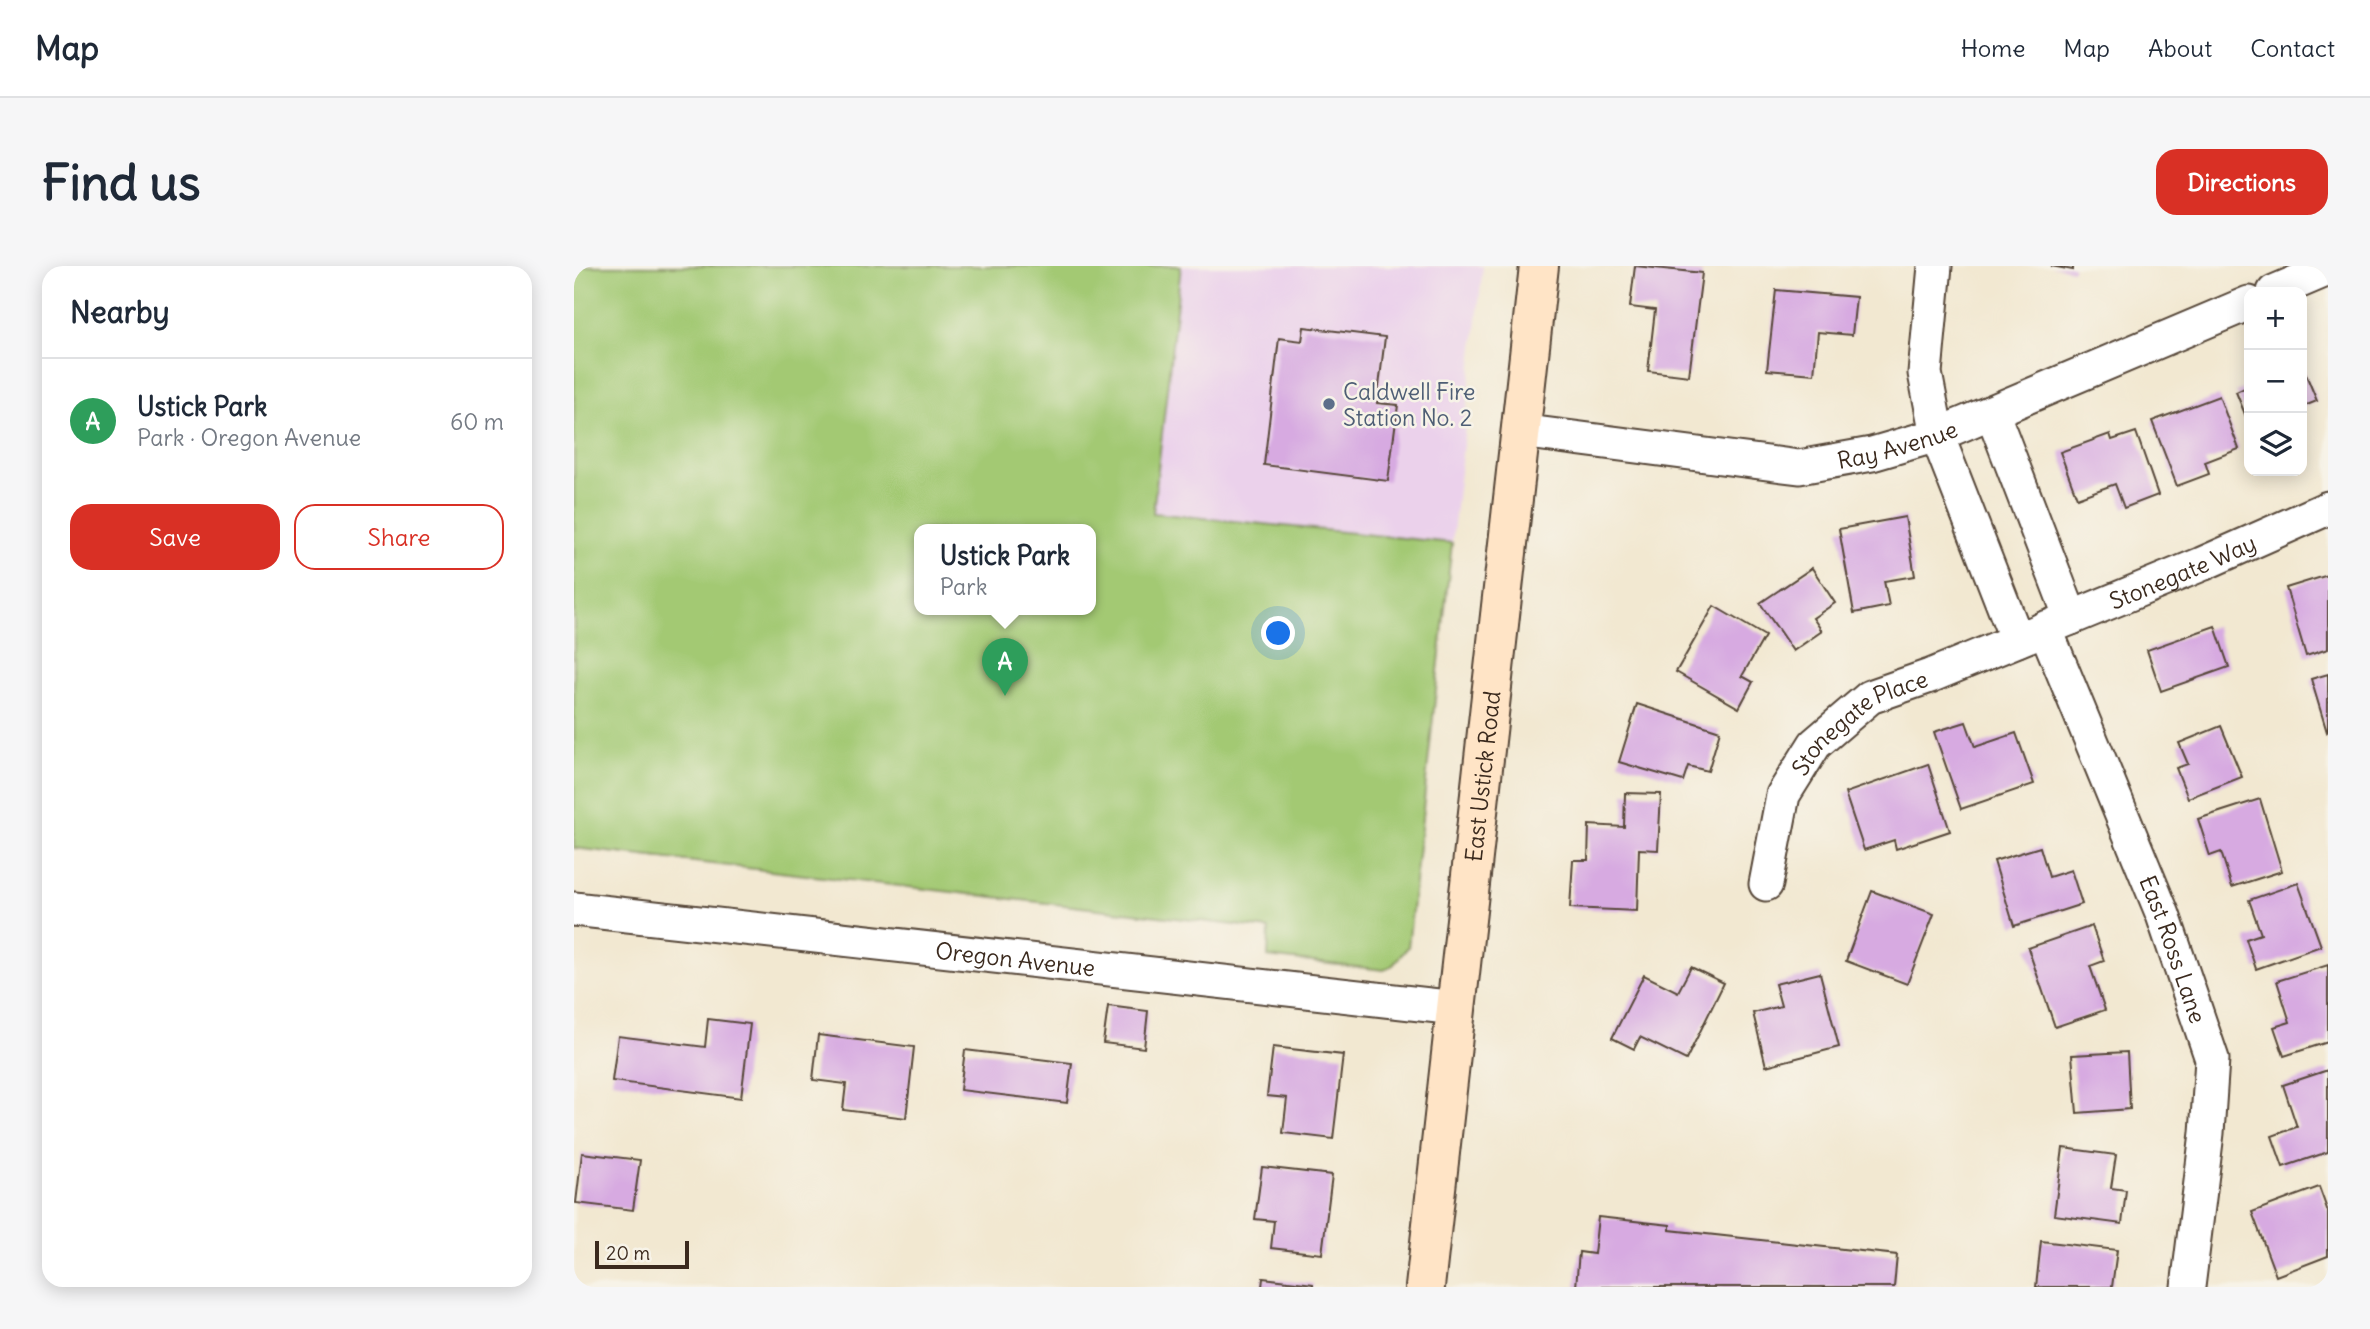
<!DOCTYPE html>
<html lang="en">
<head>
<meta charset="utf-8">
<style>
	:root { --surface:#fff; --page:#f6f6f7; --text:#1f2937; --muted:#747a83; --line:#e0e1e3; --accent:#d93025 }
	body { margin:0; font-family:Delius,sans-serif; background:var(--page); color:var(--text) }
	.controls { position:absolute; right:21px; top:21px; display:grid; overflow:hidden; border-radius:14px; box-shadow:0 4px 18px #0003 }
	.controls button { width:63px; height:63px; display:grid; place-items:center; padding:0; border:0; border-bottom:2px solid var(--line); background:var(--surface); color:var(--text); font:35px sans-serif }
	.scale { position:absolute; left:21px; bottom:18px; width:94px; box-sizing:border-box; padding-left:7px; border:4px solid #3b2a1e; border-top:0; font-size:19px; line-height:24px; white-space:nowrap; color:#3b2a1e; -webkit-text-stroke:5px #f7f3e8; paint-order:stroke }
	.you { position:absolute; left:705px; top:368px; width:24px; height:24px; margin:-18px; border:5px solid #fff; border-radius:50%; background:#1a73e8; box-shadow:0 0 0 10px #1a73e833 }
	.badge { display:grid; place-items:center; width:46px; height:46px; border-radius:50%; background:var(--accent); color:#fff; font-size:23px; font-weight:700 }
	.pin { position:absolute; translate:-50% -58px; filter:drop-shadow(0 2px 4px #0008) }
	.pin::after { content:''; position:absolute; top:37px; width:24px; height:21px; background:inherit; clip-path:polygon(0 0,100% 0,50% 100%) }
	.popup { position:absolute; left:340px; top:258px; width:182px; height:91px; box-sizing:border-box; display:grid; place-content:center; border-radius:14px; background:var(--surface); filter:drop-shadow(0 2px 5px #0005); font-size:23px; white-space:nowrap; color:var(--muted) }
	.popup b { font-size:26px; color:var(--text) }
	.popup::after { content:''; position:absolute; left:50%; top:100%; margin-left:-14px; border:14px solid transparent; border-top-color:var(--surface) }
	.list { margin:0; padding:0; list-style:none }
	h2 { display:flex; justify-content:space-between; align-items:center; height:91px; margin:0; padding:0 28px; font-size:30px }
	h2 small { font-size:23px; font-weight:400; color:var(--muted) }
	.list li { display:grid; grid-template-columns:46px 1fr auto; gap:21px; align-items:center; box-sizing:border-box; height:126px; padding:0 28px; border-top:2px solid var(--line) }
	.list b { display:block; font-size:26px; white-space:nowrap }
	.list p { margin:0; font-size:23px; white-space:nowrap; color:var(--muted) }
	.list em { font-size:23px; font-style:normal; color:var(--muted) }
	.actions { display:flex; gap:14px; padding:21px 28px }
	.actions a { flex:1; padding:16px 0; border:2px solid var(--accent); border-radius:21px; text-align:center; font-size:24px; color:var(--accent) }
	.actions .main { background:var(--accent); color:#fff }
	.icon { flex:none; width:38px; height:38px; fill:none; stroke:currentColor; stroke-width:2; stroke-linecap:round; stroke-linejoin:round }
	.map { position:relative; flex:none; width:1754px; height:1021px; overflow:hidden; border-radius:21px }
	header { display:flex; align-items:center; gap:42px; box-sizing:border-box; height:98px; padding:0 35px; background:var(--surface); border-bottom:2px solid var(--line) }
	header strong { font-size:33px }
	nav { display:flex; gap:38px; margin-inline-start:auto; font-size:24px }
	.intro { display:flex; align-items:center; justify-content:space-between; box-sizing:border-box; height:168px; padding:0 42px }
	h1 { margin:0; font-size:49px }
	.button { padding:18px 32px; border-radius:21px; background:var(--accent); color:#fff; font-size:24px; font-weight:700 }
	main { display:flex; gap:42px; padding:0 42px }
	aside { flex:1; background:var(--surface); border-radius:21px; box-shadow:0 4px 18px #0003 }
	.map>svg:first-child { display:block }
	.built { fill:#ebd1eb }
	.green { fill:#a3c973; stroke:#6f7a48; stroke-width:2; fill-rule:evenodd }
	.building { fill:#d7aae1 }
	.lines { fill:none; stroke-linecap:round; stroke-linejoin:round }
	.minor-casing { stroke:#564639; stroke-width:37 }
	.secondary-casing { stroke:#564639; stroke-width:42 }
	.minor { stroke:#fff; stroke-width:33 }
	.secondary { stroke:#ffe4c6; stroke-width:38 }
	.service-dot { fill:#5c6f8a; stroke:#f7f3e8; stroke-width:2.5 }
	.labels { text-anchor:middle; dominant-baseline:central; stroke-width:5; stroke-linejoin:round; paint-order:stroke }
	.service-label { font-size:23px; fill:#4e5e75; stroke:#f7f3e8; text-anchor:start }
	.street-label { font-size:23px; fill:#3b2a1e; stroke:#f7f3e8 }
</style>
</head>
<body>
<header>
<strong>Map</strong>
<nav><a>Home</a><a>Map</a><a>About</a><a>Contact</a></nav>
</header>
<div class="intro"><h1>Find us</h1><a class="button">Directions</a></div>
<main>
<aside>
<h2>Nearby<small></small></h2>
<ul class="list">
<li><span class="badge" style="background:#2e9e5b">A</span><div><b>Ustick Park</b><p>Park · Oregon Avenue</p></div><em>60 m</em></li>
</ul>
<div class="actions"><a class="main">Save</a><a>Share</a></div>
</aside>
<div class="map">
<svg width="1754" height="1021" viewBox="0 0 1754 1021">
	<rect width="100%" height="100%" fill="#f7f3e8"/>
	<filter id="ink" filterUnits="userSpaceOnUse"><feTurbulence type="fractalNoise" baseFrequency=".0143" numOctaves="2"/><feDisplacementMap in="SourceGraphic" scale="14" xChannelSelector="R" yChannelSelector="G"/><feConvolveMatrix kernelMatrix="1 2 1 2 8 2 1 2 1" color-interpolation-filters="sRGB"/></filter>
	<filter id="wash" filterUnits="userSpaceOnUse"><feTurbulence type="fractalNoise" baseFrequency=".00686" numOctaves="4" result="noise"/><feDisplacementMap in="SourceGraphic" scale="28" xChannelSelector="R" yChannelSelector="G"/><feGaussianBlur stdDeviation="1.57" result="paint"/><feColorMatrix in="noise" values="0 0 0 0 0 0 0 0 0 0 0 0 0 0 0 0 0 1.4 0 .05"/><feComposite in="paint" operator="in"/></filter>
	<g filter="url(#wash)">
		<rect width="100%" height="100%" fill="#f2e8d1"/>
		<path class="built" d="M 607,0 L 909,0 L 878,277 L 578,247 Z"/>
		<path class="green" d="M 0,0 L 607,0 L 579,247 L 878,277 L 834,681 L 819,699 L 810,704 L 694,691 L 695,663 L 0,582 ZM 345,264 L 517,264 L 517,344 L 345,344 Z"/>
		<g id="blocks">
			<g class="building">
				<path d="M 1061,0 L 1128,7 L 1115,110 L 1074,105 L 1081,44 L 1056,41 Z"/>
				<path d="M 1477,0 L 1499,0 L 1499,4 Z"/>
				<path d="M 1202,24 L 1282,31 L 1278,69 L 1244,66 L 1240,108 L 1193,104 Z"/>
				<path d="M 730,61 L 811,71 L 803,137 L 824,139 L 814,215 L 690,199 L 705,72 L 728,75 Z"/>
				<path d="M 1728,99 L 1743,135 L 1728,141 Z"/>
				<path d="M 1675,120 L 1675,158 L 1662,126 Z"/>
				<path d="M 1645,130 L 1665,183 L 1631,196 L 1635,208 L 1603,220 L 1578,155 Z"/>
				<path d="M 1562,166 L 1584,229 L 1550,242 L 1541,218 L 1503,232 L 1486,186 L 1536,168 L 1538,174 Z"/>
				<path d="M 1331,251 L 1341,310 L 1310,315 L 1315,340 L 1280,347 L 1265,263 Z"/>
				<path d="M 1238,302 L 1261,337 L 1239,352 L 1248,365 L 1219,385 L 1186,337 Z"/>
				<path d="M 1754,309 L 1754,383 L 1732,390 L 1712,322 Z"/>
				<path d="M 1140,340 L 1191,370 L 1168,410 L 1179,416 L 1165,442 L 1102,406 Z"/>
				<path d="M 1641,360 L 1655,401 L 1587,425 L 1573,384 Z"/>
				<path d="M 1754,408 L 1754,465 L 1753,466 L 1737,413 Z"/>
				<path d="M 1063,438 L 1146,465 L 1134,505 L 1114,500 L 1109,515 L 1045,496 Z"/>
				<path d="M 1392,456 L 1401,481 L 1442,467 L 1460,518 L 1387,543 L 1360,466 Z"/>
				<path d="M 1647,460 L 1668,511 L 1614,532 L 1602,502 L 1614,498 L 1605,477 Z"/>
				<path d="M 1354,498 L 1376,565 L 1322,583 L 1320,574 L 1290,584 L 1271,527 Z"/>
				<path d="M 1051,527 L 1087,528 L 1084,584 L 1065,583 L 1063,645 L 996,642 L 999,594 L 1014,594 L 1015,559 L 1050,561 Z"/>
				<path d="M 1686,533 L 1708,605 L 1658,621 L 1647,586 L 1636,590 L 1624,553 Z"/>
				<path d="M 1466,581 L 1475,611 L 1497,604 L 1508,638 L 1440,660 L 1420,595 Z"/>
				<path d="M 1724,617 L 1747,680 L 1682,703 L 1672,673 L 1687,668 L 1675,634 Z"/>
				<path d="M 1298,625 L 1360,648 L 1333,718 L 1272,695 Z"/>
				<path d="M 1518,660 L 1530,695 L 1516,700 L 1531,744 L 1481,761 L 1454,682 Z"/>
				<path d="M 1754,699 L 1754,776 L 1710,790 L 1700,761 L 1716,756 L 1703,715 Z"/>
				<path d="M 1117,701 L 1150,717 L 1112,794 L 1066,771 L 1060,783 L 1038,772 L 1070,709 L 1104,726 Z"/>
				<path d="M 1246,707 L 1265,781 L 1192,800 L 1179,747 L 1207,740 L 1201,718 Z"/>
				<path d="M 534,740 L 574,745 L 570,782 L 529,777 Z"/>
				<path d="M 134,753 L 176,758 L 167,832 L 38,815 L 44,770 L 131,781 Z"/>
				<path d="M 244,769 L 340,781 L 332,852 L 269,844 L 272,818 L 239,814 Z"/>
				<path d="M 699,781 L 769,789 L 759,873 L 709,867 L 713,832 L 693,830 Z"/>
				<path d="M 391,784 L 498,797 L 493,837 L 386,824 Z"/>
				<path d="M 1553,786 L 1556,843 L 1503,847 L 1498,789 Z"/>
				<path d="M 1754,804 L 1754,886 L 1709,901 L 1698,870 L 1723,861 L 1709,819 Z"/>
				<path d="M 1489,882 L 1542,889 L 1537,922 L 1552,924 L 1548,958 L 1480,949 Z"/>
				<path d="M 8,887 L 66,894 L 59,944 L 2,937 Z"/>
				<path d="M 688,901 L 758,909 L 748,988 L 697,982 L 700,955 L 681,953 Z"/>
				<path d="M 1745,921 L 1754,946 L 1754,990 L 1702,1010 L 1678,946 Z"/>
				<path d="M 1024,951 L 1096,959 L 1096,964 L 1323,989 L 1320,1021 L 1002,1021 L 1005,986 L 1020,988 Z"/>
				<path d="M 1467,975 L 1543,984 L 1538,1021 L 1462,1021 Z"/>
				<path d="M 689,1012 L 739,1018 L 739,1021 L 688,1021 Z"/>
			</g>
		</g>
	</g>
	<g filter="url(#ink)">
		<use href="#blocks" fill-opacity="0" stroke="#564639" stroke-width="2"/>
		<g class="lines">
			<defs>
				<g id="minor">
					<path d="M 1361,0 L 1351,107 L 1363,169 L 1443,374"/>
					<path d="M 1700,26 L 1754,3"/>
					<path d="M 1418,146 L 1497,352"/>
					<path id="s1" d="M 946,165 L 1225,201 L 1298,188 L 1363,169 L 1675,37"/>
					<path id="s2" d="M 1471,362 L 1589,649 L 1638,793 L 1633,867 L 1614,1021"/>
					<path id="s3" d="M 1192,618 L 1209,529 L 1241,478 L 1296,431 L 1356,410 L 1628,298 L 1754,242"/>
					<path id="s4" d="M 0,643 L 882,742"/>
				</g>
				<g id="secondary">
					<path id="s5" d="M 851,1021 L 965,0"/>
				</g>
			</defs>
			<use href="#minor" class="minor-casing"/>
			<use href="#secondary" class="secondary-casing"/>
			<use href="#minor" class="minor"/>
			<use href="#secondary" class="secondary"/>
		</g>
	</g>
	<circle class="service-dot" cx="755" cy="138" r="7"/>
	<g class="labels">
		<g class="service-label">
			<text x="769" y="125">Caldwell Fire<tspan x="769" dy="26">Station No. 2</tspan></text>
		</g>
		<g class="street-label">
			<text stroke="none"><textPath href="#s1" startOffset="382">Ray Avenue</textPath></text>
			<text stroke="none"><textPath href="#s3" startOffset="560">Stonegate Way</textPath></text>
			<text stroke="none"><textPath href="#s3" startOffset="200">Stonegate Place</textPath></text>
			<text stroke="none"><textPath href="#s5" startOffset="514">East Ustick Road</textPath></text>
			<text stroke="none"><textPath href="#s2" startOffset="346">East Ross Lane</textPath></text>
			<text stroke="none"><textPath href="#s4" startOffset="444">Oregon Avenue</textPath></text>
		</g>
	</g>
</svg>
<div class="controls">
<button>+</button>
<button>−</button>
<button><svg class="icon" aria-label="layers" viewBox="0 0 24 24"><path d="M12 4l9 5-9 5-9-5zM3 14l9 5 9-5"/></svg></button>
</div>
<div class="scale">20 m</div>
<div class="you"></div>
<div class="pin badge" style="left:431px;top:430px;background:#2e9e5b">A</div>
<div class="popup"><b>Ustick Park</b>Park</div>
</div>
</main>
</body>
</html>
